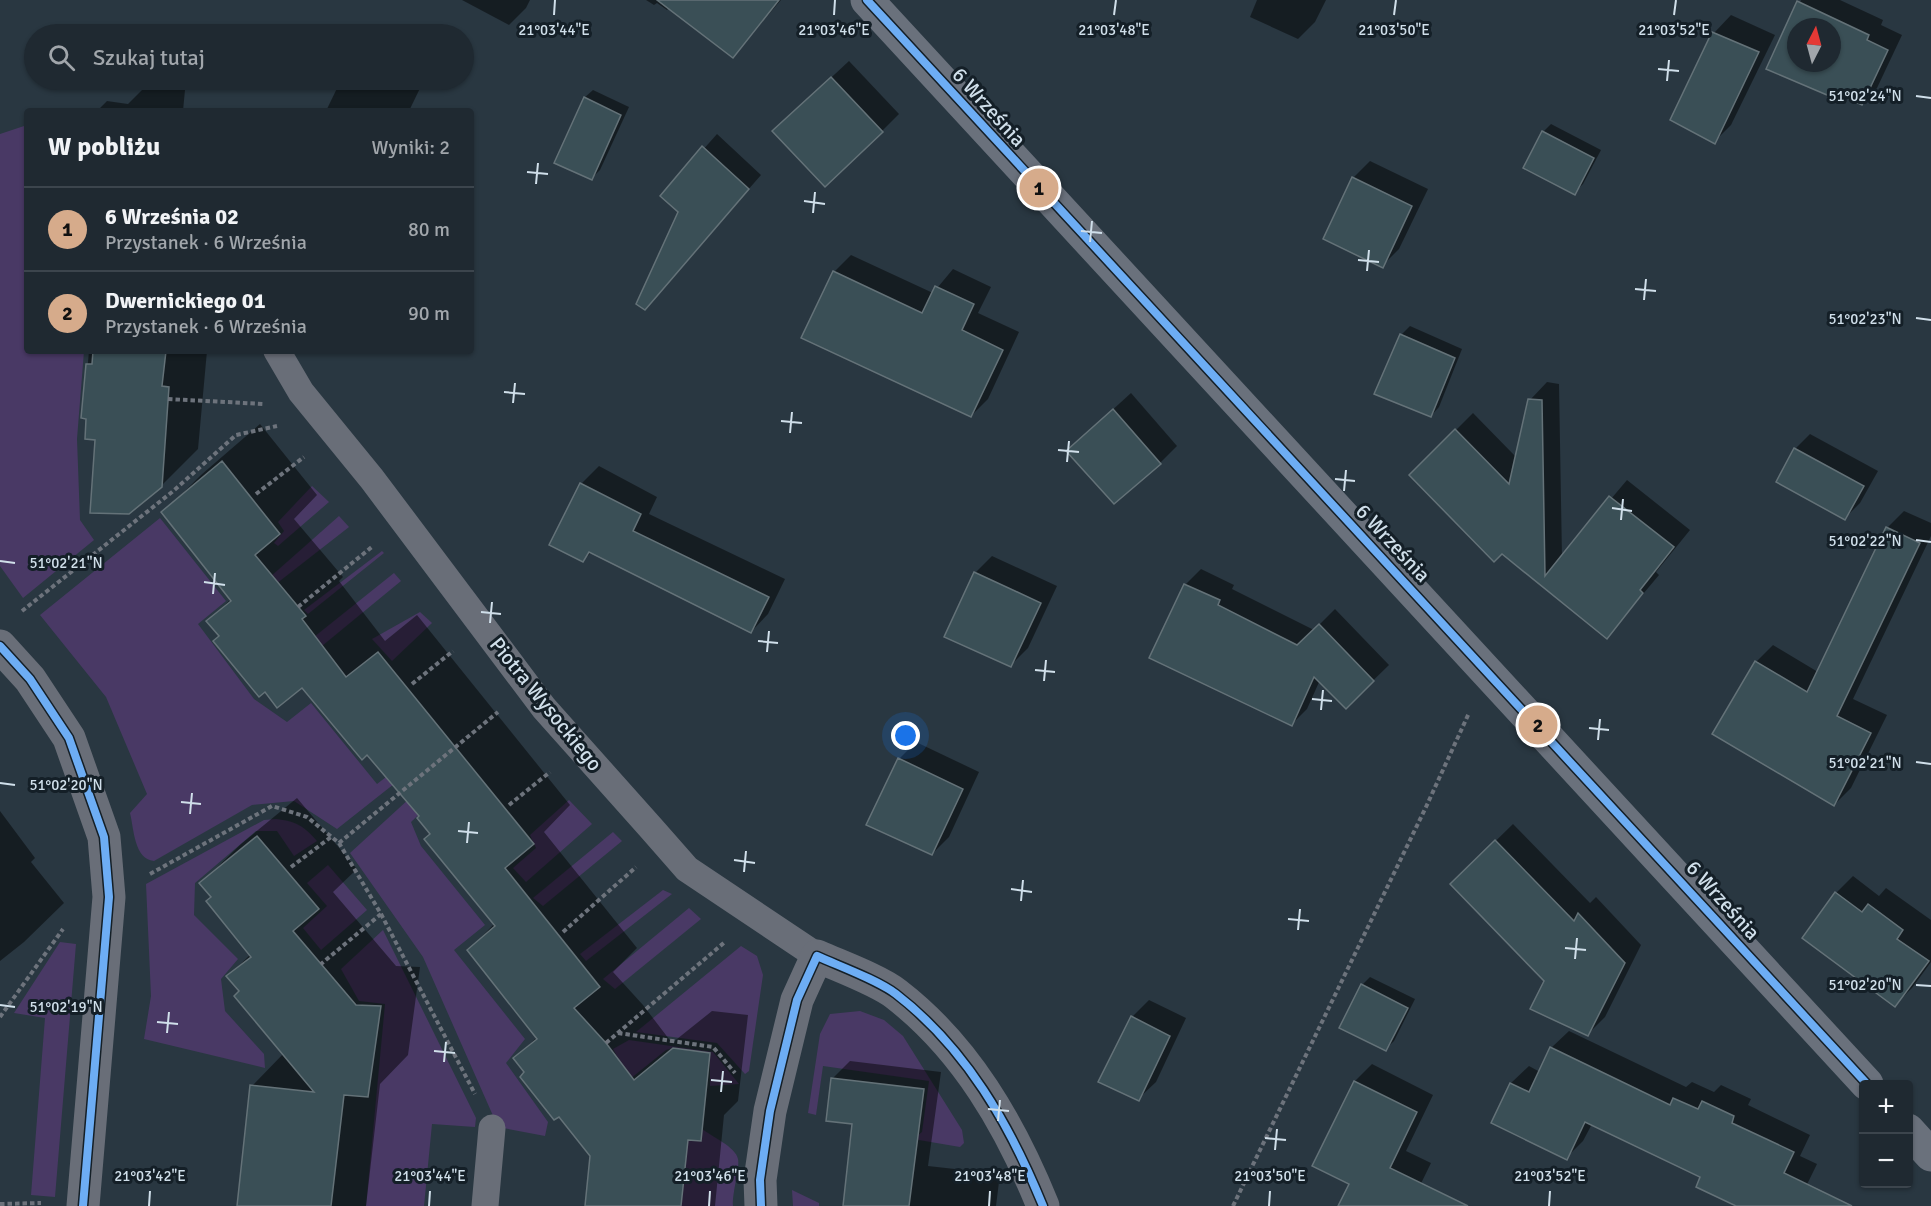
<!DOCTYPE html>
<html lang="pl">
<head>
<meta charset="utf-8">
<style>
	:root { --surface:#1f2931; --page:#2c353d; --text:#f1f3f6; --muted:#a1a6ab; --line:#3c454d; --accent:#d6ab8b }
	body { margin:0; font-family:Signika,sans-serif; background:var(--page); color:var(--text) }
	.controls { position:absolute; right:18px; bottom:18px; display:grid; overflow:hidden; border-radius:6px; box-shadow:0 2px 4px #0004 }
	.controls button { width:54px; height:54px; display:grid; place-items:center; padding:0; border:0; border-bottom:2px solid var(--line); background:var(--surface); color:var(--text); font:30px sans-serif }
	.compass { position:absolute; left:1787px; top:18px; width:54px; height:54px; border-radius:50%; background:var(--surface); box-shadow:0 2px 4px #0004; rotate:6deg }
	.you { position:absolute; left:906px; top:736px; width:21px; height:21px; margin:-15px; border:4px solid #fff; border-radius:50%; background:#1a73e8; box-shadow:0 0 0 9px #1a73e833 }
	.badge { display:grid; place-items:center; width:39px; height:39px; border-radius:50%; background:var(--accent); color:#111; font-size:20px; font-weight:700 }
	.pin { position:absolute; translate:-50% -50%; border:3px solid #fff; box-shadow:0 2px 6px #0006 }
	.list { margin:0; padding:0; list-style:none }
	h2 { display:flex; justify-content:space-between; align-items:center; height:78px; margin:0; padding:0 24px; font-size:26px }
	h2 small { font-size:20px; font-weight:400; color:var(--muted) }
	.list li { display:grid; grid-template-columns:39px 1fr auto; gap:18px; align-items:center; box-sizing:border-box; height:84px; padding:0 24px; border-top:2px solid var(--line) }
	.list b { display:block; font-size:22px; white-space:nowrap }
	.list p { margin:0; font-size:20px; white-space:nowrap; color:var(--muted) }
	.list em { font-size:20px; font-style:normal; color:var(--muted) }
	.icon { flex:none; width:33px; height:33px; fill:none; stroke:currentColor; stroke-width:2; stroke-linecap:round; stroke-linejoin:round }
	.map { position:relative; flex:none; width:1931px; height:1206px; overflow:hidden }
	.search { position:absolute; background:var(--surface); box-shadow:0 2px 4px #0004; left:24px; top:24px; width:450px; height:66px; display:flex; align-items:center; gap:15px; box-sizing:border-box; padding:0 21px; border-radius:33px; color:var(--muted); font-size:22px }
	.panel { position:absolute; background:var(--surface); box-shadow:0 2px 4px #0004; left:24px; top:108px; width:450px; height:246px; border-radius:6px }
	.map>svg:first-child { display:block }
	.green { fill:#493965 }
	.shadow { fill:#0007; fill-rule:evenodd }
	.building { fill:#3a4f56; stroke:#647278; stroke-width:1.5; fill-rule:evenodd }
	.lines { fill:none; stroke-linecap:round; stroke-linejoin:round }
	.path { stroke:#6d737c; stroke-width:4; stroke-dasharray:4.5 3; stroke-linecap:butt }
	.lane { stroke:#696e78; stroke-width:27 }
	.street { stroke:#696e78; stroke-width:33 }
	.secondary { stroke:#6a717c; stroke-width:33 }
	.cycleway-casing { stroke:#141f27; stroke-width:11 }
	.cycleway { stroke:#6dadf4; stroke-width:8 }
	.ticks { fill:none; stroke:#d0dfea; stroke-width:2 }
	.labels { text-anchor:middle; dominant-baseline:central; stroke-width:6; stroke-linejoin:round; paint-order:stroke }
	.street-label { font-size:21px; fill:#d0dfea; stroke:#141f27 }
	.ticks-label { font-size:15px; text-anchor:middle; fill:#d0dfea; stroke:#141f27; stroke-width:6; stroke-linejoin:round; paint-order:stroke }
</style>
</head>
<body>
<div class="map">
<svg width="1931" height="1206" viewBox="0 0 1931 1206">
	<rect width="100%" height="100%" fill="#293741"/>
	<g class="green">
		<path d="M 27,125 L 27,351 L 84,351 L 77,439 L 80,520 L 94,540 L 23,598 L 0,566 L 0,134 Z"/>
		<path d="M 312,486 L 329,502 L 278,546 L 274,543 L 284,531 L 278,522 Z"/>
		<path d="M 339,516 L 349,527 L 276,584 L 270,577 Z"/>
		<path d="M 160,518 L 226,601 L 198,624 L 254,699 L 287,722 L 311,703 L 377,784 L 399,767 L 399,780 L 337,829 L 294,801 L 252,805 L 154,861 C 134,859 134,829 130,813 L 147,794 L 106,697 L 40,615 Z"/>
		<path d="M 382,551 L 384,553 L 308,614 L 304,610 Z"/>
		<path d="M 394,573 L 401,581 L 322,646 L 314,637 Z"/>
		<path d="M 420,612 L 432,623 L 392,661 L 372,639 Z"/>
		<path d="M 422,787 L 435,799 L 411,822 L 421,846 L 485,925 L 454,950 L 525,1039 L 506,1063 L 548,1122 L 545,1136 L 498,1127 L 423,957 L 350,853 Z"/>
		<path d="M 569,800 L 592,824 L 526,882 L 513,868 L 536,848 L 530,835 Z"/>
		<path d="M 276,819 C 296,821 304,826 317,841 L 294,856 L 277,831 L 256,831 L 195,883 L 194,915 L 238,959 L 221,979 L 225,1011 L 264,1054 L 265,1068 L 144,1039 L 151,996 L 146,884 L 264,820 Z"/>
		<path d="M 613,832 L 622,841 L 543,906 L 533,898 Z"/>
		<path d="M 328,865 L 367,910 L 321,950 L 303,928 L 327,906 L 307,883 Z"/>
		<path d="M 663,890 L 672,894 L 586,961 L 580,954 Z"/>
		<path d="M 689,908 L 701,919 L 615,989 L 603,979 Z"/>
		<path d="M 383,930 L 476,1118 L 475,1127 L 432,1124 L 424,1206 L 366,1206 L 385,1004 L 359,1001 L 341,969 Z"/>
		<path d="M 60,942 L 76,944 L 55,1197 L 31,1195 L 45,1018 L 14,1013 Z"/>
		<path d="M 741,946 L 757,956 L 763,975 L 749,1071 L 745,1074 L 717,1043 L 636,1032 Z"/>
		<path d="M 860,1011 L 884,1020 L 903,1036 L 962,1130 L 964,1143 L 960,1147 L 913,1139 L 922,1132 L 929,1081 L 823,1066 L 816,1115 L 808,1113 L 820,1034 L 830,1014 Z"/>
		<path d="M 629,1040 L 713,1052 L 739,1084 L 710,1086 L 710,1053 L 673,1048 L 666,1050 L 630,1079 L 613,1049 Z"/>
		<path d="M 702,1129 C 711,1136 736,1147 738,1159 C 740,1168 732,1193 733,1206 L 681,1206 L 685,1165 L 638,1136 Z"/>
		<path d="M 792,1190 L 819,1203 L 819,1206 L 793,1206 Z"/>
	</g>
	<g class="shadow">
		<path d="M 462,0 L 530,0 L 526,8 L 509,25 Z"/>
		<path d="M 646,0 L 781,0 L 733,56 L 670,7 L 667,10 L 657,3 L 654,5 Z"/>
		<path d="M 1257,0 L 1326,0 L 1315,22 L 1298,39 L 1250,17 Z"/>
		<path d="M 1801,0 L 1840,0 L 1883,20 L 1881,25 L 1902,35 L 1877,88 L 1862,103 L 1831,88 L 1768,68 ZM 1796,27 L 1832,27 L 1832,63 L 1796,63 Z"/>
		<path d="M 1731,15 L 1775,35 L 1731,125 L 1714,142 L 1672,119 L 1714,33 Z"/>
		<path d="M 849,61 L 899,114 L 882,131 L 792,114 Z"/>
		<path d="M 341,80 L 424,80 L 409,111 L 326,111 Z"/>
		<path d="M 146,86 L 185,90 L 183,111 L 97,111 L 107,101 L 128,104 Z"/>
		<path d="M 593,90 L 629,107 L 600,170 L 592,178 L 584,98 Z"/>
		<path d="M 1551,124 L 1601,150 L 1583,184 L 1574,193 L 1543,132 Z"/>
		<path d="M 717,134 L 761,175 L 645,308 L 680,212 L 662,196 Z"/>
		<path d="M 1370,161 L 1428,189 L 1399,249 L 1382,266 L 1353,178 Z"/>
		<path d="M 851,255 L 933,293 L 953,269 L 991,287 L 978,313 L 1019,332 L 988,399 L 971,416 L 834,272 Z"/>
		<path d="M 1410,326 L 1462,349 L 1439,407 L 1431,416 L 1401,335 Z"/>
		<path d="M 89,351 L 207,351 L 198,449 L 161,486 L 96,438 L 88,417 L 83,417 Z"/>
		<path d="M 1547,382 L 1559,384 L 1562,557 L 1627,480 L 1690,530 L 1656,572 L 1659,575 L 1607,637 L 1411,475 L 1473,413 L 1516,457 L 1530,400 Z"/>
		<path d="M 1131,393 L 1177,446 L 1160,463 L 1086,434 Z"/>
		<path d="M 260,424 L 317,495 L 294,519 L 343,577 L 339,581 L 385,641 L 417,615 L 570,805 L 544,832 L 637,948 L 613,972 L 643,1005 L 672,1043 L 712,1011 L 748,1015 L 738,1101 L 724,1115 L 715,1206 L 586,1206 L 591,1156 L 515,1059 L 537,1037 L 469,950 L 495,923 L 421,816 L 367,753 L 302,686 L 220,635 L 208,621 L 231,599 L 163,513 L 201,475 Z"/>
		<path d="M 1810,434 L 1878,471 L 1860,503 L 1845,518 L 1795,449 Z"/>
		<path d="M 599,466 L 657,497 L 649,514 L 785,579 L 768,614 L 751,632 L 592,552 L 583,560 L 551,544 L 581,484 Z"/>
		<path d="M 1904,511 L 1931,523 L 1931,536 L 1853,699 L 1887,715 L 1851,788 L 1834,805 L 1756,662 L 1773,645 L 1818,672 L 1887,528 Z"/>
		<path d="M 992,556 L 1057,586 L 1028,648 L 1011,665 L 975,573 Z"/>
		<path d="M 1201,569 L 1234,585 L 1232,589 L 1314,630 L 1335,609 L 1389,665 L 1346,707 L 1320,680 L 1307,709 L 1291,725 L 1185,585 Z"/>
		<path d="M 916,742 L 979,772 L 949,837 L 932,854 L 899,759 Z"/>
		<path d="M 297,798 L 357,869 L 333,892 L 396,966 L 420,967 L 408,1055 L 380,1084 L 366,1206 L 239,1206 L 252,1086 L 284,1053 L 228,976 L 251,954 L 201,883 L 241,844 Z"/>
		<path d="M 0,811 L 35,858 L 31,862 L 64,903 L 24,942 L 0,961 Z"/>
		<path d="M 1513,824 L 1590,903 L 1596,897 L 1641,945 L 1605,1017 L 1588,1034 L 1545,980 L 1469,867 Z"/>
		<path d="M 1853,876 L 1879,896 L 1886,888 L 1931,920 L 1931,962 L 1912,988 L 1895,1005 L 1836,893 Z"/>
		<path d="M 1370,977 L 1415,999 L 1394,1041 L 1386,1049 L 1362,985 Z"/>
		<path d="M 1149,1000 L 1186,1018 L 1156,1082 L 1138,1099 L 1132,1017 Z"/>
		<path d="M 1569,1031 L 1686,1087 L 1692,1082 L 1714,1092 L 1721,1085 L 1751,1099 L 1748,1105 L 1810,1135 L 1800,1156 L 1817,1164 L 1797,1205 L 1841,1206 L 1739,1206 L 1703,1177 L 1592,1124 L 1583,1141 L 1566,1158 L 1493,1122 L 1511,1083 L 1529,1066 L 1540,1072 L 1551,1048 Z"/>
		<path d="M 850,1061 L 941,1072 L 928,1166 L 1000,1174 L 996,1206 L 844,1206 L 853,1122 L 833,1078 Z"/>
		<path d="M 1372,1064 L 1433,1095 L 1406,1151 L 1431,1163 L 1410,1206 L 1340,1206 L 1351,1183 L 1314,1165 L 1355,1081 Z"/>
	</g>
	<g class="building">
		<path d="M 657,0 L 779,0 L 733,58 Z"/>
		<path d="M 1797,1 L 1869,35 L 1867,40 L 1888,50 L 1862,105 L 1830,90 L 1827,95 L 1766,69 ZM 1796,27 L 1832,27 L 1832,63 L 1796,63 Z"/>
		<path d="M 1712,32 L 1759,52 L 1715,144 L 1670,120 Z"/>
		<path d="M 831,77 L 883,132 L 825,187 L 772,131 Z"/>
		<path d="M 584,97 L 621,115 L 592,180 L 554,163 Z"/>
		<path d="M 1542,131 L 1594,158 L 1575,195 L 1523,168 Z"/>
		<path d="M 702,146 L 749,189 L 645,310 L 636,304 L 678,212 L 660,196 Z"/>
		<path d="M 1352,177 L 1412,206 L 1383,268 L 1323,239 Z"/>
		<path d="M 833,271 L 922,313 L 935,286 L 974,304 L 962,330 L 1003,350 L 971,417 L 801,338 Z"/>
		<path d="M 1400,334 L 1455,358 L 1431,417 L 1374,394 Z"/>
		<path d="M 93,351 L 166,351 L 162,386 L 169,387 L 162,487 L 129,514 L 90,513 L 95,440 L 85,439 L 86,419 L 81,418 L 86,364 L 92,364 Z"/>
		<path d="M 1528,399 L 1542,400 L 1545,576 L 1609,496 L 1674,547 L 1640,590 L 1643,593 L 1607,639 L 1502,554 L 1494,562 L 1409,475 L 1455,429 L 1509,484 Z"/>
		<path d="M 1113,409 L 1161,464 L 1114,504 L 1066,451 Z"/>
		<path d="M 1794,448 L 1864,486 L 1845,520 L 1776,482 Z"/>
		<path d="M 222,461 L 280,534 L 255,555 L 306,616 L 302,619 L 346,677 L 378,652 L 534,844 L 505,868 L 600,987 L 574,1008 L 606,1043 L 634,1080 L 673,1048 L 710,1053 L 701,1141 L 688,1140 L 681,1206 L 585,1206 L 590,1156 L 559,1117 L 554,1120 L 520,1077 L 524,1072 L 513,1058 L 537,1039 L 467,950 L 495,926 L 424,839 L 430,834 L 417,818 L 419,816 L 367,755 L 362,760 L 302,688 L 277,708 L 265,692 L 259,697 L 213,641 L 219,636 L 206,621 L 231,601 L 161,512 Z"/>
		<path d="M 580,483 L 641,514 L 633,531 L 769,597 L 751,633 L 589,552 L 583,562 L 549,545 Z"/>
		<path d="M 1886,527 L 1920,543 L 1837,716 L 1871,733 L 1834,806 L 1712,734 L 1755,661 L 1807,692 Z"/>
		<path d="M 974,572 L 1041,603 L 1011,667 L 944,637 Z"/>
		<path d="M 1184,584 L 1220,600 L 1218,605 L 1297,645 L 1319,624 L 1374,681 L 1346,709 L 1314,677 L 1292,726 L 1149,658 Z"/>
		<path d="M 898,758 L 963,789 L 932,855 L 866,825 Z"/>
		<path d="M 257,836 L 319,909 L 293,931 L 356,1005 L 381,1006 L 368,1097 L 344,1095 L 331,1206 L 237,1206 L 250,1085 L 314,1092 L 234,996 L 239,991 L 226,976 L 251,957 L 206,901 L 211,897 L 199,883 Z"/>
		<path d="M 1495,840 L 1574,921 L 1578,913 L 1625,963 L 1588,1036 L 1530,1009 L 1544,981 L 1450,884 Z"/>
		<path d="M 1835,892 L 1862,912 L 1868,904 L 1903,930 L 1897,939 L 1929,961 L 1895,1007 L 1802,938 Z"/>
		<path d="M 1361,984 L 1408,1008 L 1386,1051 L 1339,1028 Z"/>
		<path d="M 1131,1016 L 1170,1036 L 1139,1101 L 1098,1082 Z"/>
		<path d="M 1550,1047 L 1670,1105 L 1673,1098 L 1698,1109 L 1702,1101 L 1734,1116 L 1732,1123 L 1794,1152 L 1784,1173 L 1852,1206 L 1736,1206 L 1696,1187 L 1700,1177 L 1585,1122 L 1567,1160 L 1491,1123 L 1510,1083 L 1529,1092 Z"/>
		<path d="M 831,1078 L 924,1089 L 909,1206 L 843,1206 L 852,1124 L 826,1121 Z"/>
		<path d="M 1354,1081 L 1417,1112 L 1390,1168 L 1468,1206 L 1338,1206 L 1349,1184 L 1312,1166 Z"/>
	</g>
	<g class="lines">
		<g class="path">
			<path d="M 168,399 L 264,404"/>
			<path d="M 256,494 L 304,457"/>
			<path d="M 298,607 L 373,546"/>
			<path d="M 22,611 L 172,492 L 236,435 L 277,426"/>
			<path d="M 412,684 L 453,651"/>
			<path d="M 509,805 L 550,772"/>
			<path d="M 339,843 L 498,712"/>
			<path d="M 291,867 L 331,837"/>
			<path d="M 150,874 L 272,806 L 307,817 L 339,843 L 381,914 L 321,964"/>
			<path d="M 381,914 L 475,1094"/>
			<path d="M 563,932 L 636,867"/>
			<path d="M 0,1017 L 63,929"/>
			<path d="M 618,1033 L 713,1047 L 735,1073"/>
			<path d="M 606,1043 L 726,941"/>
			<path d="M 0,1204 L 41,1203"/>
			<path d="M 1233,1206 L 1426,807 L 1469,713"/>
		</g>
		<g class="lane">
			<path d="M 277,351 L 301,392 L 372,479 L 544,708 L 651,828 L 687,869 L 817,956"/>
			<path d="M 485,1206 L 492,1128"/>
		</g>
		<g class="street">
			<path d="M 0,646 L 30,679 L 69,738 L 104,837 L 109,897 L 83,1206"/>
			<path d="M 761,1206 L 760,1180 L 770,1111 L 797,1000 L 817,956 C 839,966 878,980 896,994 C 966,1048 1010,1125 1043,1206"/>
		</g>
		<g class="secondary">
			<path d="M 867,0 L 1867,1084"/>
			<path d="M 1908,1130 L 1931,1155"/>
		</g>
		<defs>
			<g id="cycleway">
				<path d="M 867,0 L 1867,1084"/>
				<path d="M 0,646 L 30,679 L 69,738 L 104,837 L 109,897 L 83,1206"/>
				<path d="M 761,1206 L 760,1180 L 770,1111 L 797,1000 L 817,956 C 839,966 878,980 896,994 C 966,1048 1010,1125 1043,1206"/>
			</g>
		</defs>
		<use href="#cycleway" class="cycleway-casing"/>
		<use href="#cycleway" class="cycleway"/>
	</g>
	<path class="ticks" d="M 554,15 L 555,0M 834,15 L 835,0M 1114,15 L 1116,0M 1394,15 L 1396,0M 1674,15 L 1676,0M 1658,69 L 1679,71M 1667,81 L 1669,60M 1916,96 L 1931,98M 527,172 L 548,174M 536,184 L 538,163M 804,201 L 825,204M 813,213 L 815,192M 1081,231 L 1102,233M 1090,242 L 1092,221M 1358,260 L 1379,262M 1367,271 L 1369,250M 1635,289 L 1656,291M 1644,300 L 1646,279M 1916,318 L 1931,320M 504,392 L 525,394M 513,403 L 515,383M 781,421 L 802,423M 790,433 L 792,412M 1058,450 L 1079,452M 1067,462 L 1069,441M 1335,479 L 1355,481M 1344,491 L 1346,470M 1612,508 L 1632,511M 1621,520 L 1623,499M 1916,540 L 1931,542M 0,561 L 15,563M 204,582 L 225,585M 213,594 L 215,573M 481,612 L 501,614M 490,623 L 492,602M 758,641 L 778,643M 767,652 L 769,631M 1035,670 L 1055,672M 1044,681 L 1046,660M 1312,699 L 1332,701M 1321,710 L 1323,690M 1589,728 L 1609,730M 1598,740 L 1600,719M 1916,762 L 1931,764M 0,783 L 15,785M 181,802 L 201,804M 190,814 L 192,793M 458,831 L 478,833M 467,843 L 469,822M 734,860 L 755,863M 744,872 L 746,851M 1011,889 L 1032,892M 1021,901 L 1023,880M 1288,919 L 1309,921M 1298,930 L 1300,909M 1565,948 L 1586,950M 1575,959 L 1577,938M 1916,985 L 1931,986M 0,1005 L 15,1007M 157,1022 L 178,1024M 167,1033 L 169,1012M 434,1051 L 455,1053M 444,1062 L 446,1042M 711,1080 L 732,1082M 721,1092 L 723,1071M 988,1109 L 1009,1111M 998,1121 L 1000,1100M 1265,1138 L 1286,1140M 1275,1150 L 1277,1129M 149,1206 L 150,1191M 429,1206 L 430,1191M 709,1206 L 710,1191M 989,1206 L 990,1191M 1269,1206 L 1270,1191M 1549,1206 L 1550,1191"/>
	<g class="labels">
		<g class="street-label">
			<text transform="translate(989 107) rotate(48)">6 Września</text>
			<text transform="translate(1393 543) rotate(47)">6 Września</text>
			<text transform="translate(546 704) rotate(51)">Piotra Wysockiego</text>
			<text transform="translate(1723 900) rotate(48)">6 Września</text>
		</g>
	</g>
	<g class="ticks-label">
		<text x="554" y="35">21°03'44"E</text>
		<text x="834" y="35">21°03'46"E</text>
		<text x="1114" y="35">21°03'48"E</text>
		<text x="1394" y="35">21°03'50"E</text>
		<text x="1674" y="35">21°03'52"E</text>
		<text x="1865" y="101">51°02'24"N</text>
		<text x="1865" y="324">51°02'23"N</text>
		<text x="1865" y="546">51°02'22"N</text>
		<text x="66" y="568">51°02'21"N</text>
		<text x="1865" y="768">51°02'21"N</text>
		<text x="66" y="790">51°02'20"N</text>
		<text x="1865" y="990">51°02'20"N</text>
		<text x="66" y="1012">51°02'19"N</text>
		<text x="150" y="1181">21°03'42"E</text>
		<text x="430" y="1181">21°03'44"E</text>
		<text x="710" y="1181">21°03'46"E</text>
		<text x="990" y="1181">21°03'48"E</text>
		<text x="1270" y="1181">21°03'50"E</text>
		<text x="1550" y="1181">21°03'52"E</text>
	</g>
</svg>
<div class="controls">
<button>+</button>
<button>−</button>
</div>
<svg class="compass" viewBox="-18 -18 36 36"><path d="M0-13l5 13h-10z" fill="#e53935"/><path d="M0 13l5-13h-10z" fill="#a1a6ab"/></svg>
<div class="you"></div>
<div class="pin badge" style="left:1039px;top:188px">1</div>
<div class="pin badge" style="left:1538px;top:725px">2</div>
<div class="search"><svg class="icon" aria-label="search" viewBox="0 0 24 24"><circle cx="10" cy="10" r="6"/><path d="M15 15l6 6"/></svg>Szukaj tutaj</div>
<section class="panel">
<h2>W pobliżu<small>Wyniki: 2</small></h2>
<ul class="list">
<li><span class="badge">1</span><div><b>6 Września 02</b><p>Przystanek · 6 Września</p></div><em>80 m</em></li>
<li><span class="badge">2</span><div><b>Dwernickiego 01</b><p>Przystanek · 6 Września</p></div><em>90 m</em></li>
</ul>
</section>
</div>
</body>
</html>
